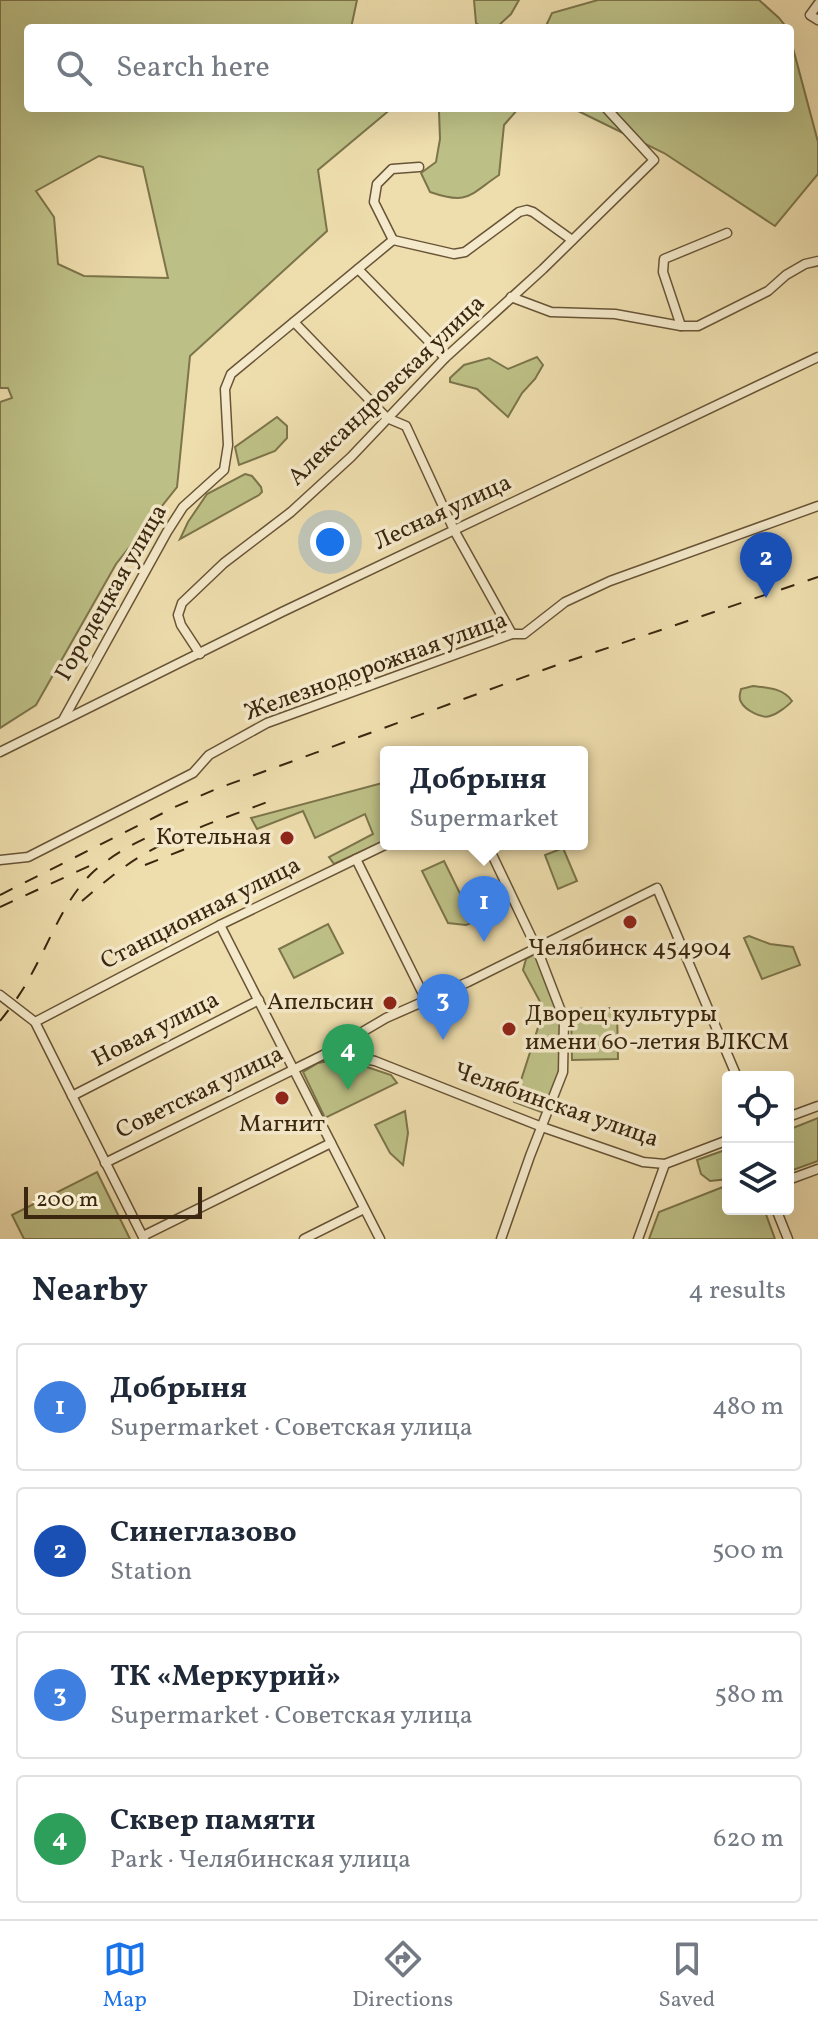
<!DOCTYPE html>
<html lang="en">
<head>
<meta charset="utf-8">
<style>
	:root { --surface:#fff; --page:#f2f2f3; --text:#1f2937; --muted:#747a83; --line:#e0e1e3; --accent:#1a73e8 }
	body { margin:0; font-family:Vollkorn,serif; background:var(--page); color:var(--text) }
	.controls { position:absolute; right:24px; bottom:24px; display:grid; overflow:hidden; border-radius:8px; box-shadow:0 8px 32px #0002 }
	.controls button { width:72px; height:72px; display:grid; place-items:center; padding:0; border:0; border-bottom:2px solid var(--line); background:var(--surface); color:var(--text); font:40px sans-serif }
	.scale { position:absolute; left:24px; bottom:20px; width:178px; box-sizing:border-box; padding-left:8px; border:4px solid #3b270f; border-top:0; font-size:22px; line-height:28px; white-space:nowrap; color:#3b270f; -webkit-text-stroke:6px #f4e9ca; paint-order:stroke }
	.you { position:absolute; left:330px; top:542px; width:28px; height:28px; margin:-20px; border:6px solid #fff; border-radius:50%; background:#1a73e8; box-shadow:0 0 0 12px #1a73e833 }
	.badge { display:grid; place-items:center; width:52px; height:52px; border-radius:50%; background:var(--accent); color:#fff; font-size:26px; font-weight:700 }
	.pin { position:absolute; translate:-50% -66px; filter:drop-shadow(0 2px 4px #0008) }
	.pin::after { content:''; position:absolute; top:42px; width:28px; height:24px; background:inherit; clip-path:polygon(0 0,100% 0,50% 100%) }
	.popup { position:absolute; left:380px; top:746px; width:208px; height:104px; box-sizing:border-box; display:grid; place-content:center; border-radius:8px; background:var(--surface); filter:drop-shadow(0 2px 6px #0005); font-size:26px; white-space:nowrap; color:var(--muted) }
	.popup b { font-size:30px; color:var(--text) }
	.popup::after { content:''; position:absolute; left:50%; top:100%; margin-left:-16px; border:16px solid transparent; border-top-color:var(--surface) }
	.list { margin:0; padding:0; list-style:none }
	h2 { display:flex; justify-content:space-between; align-items:center; height:104px; margin:0; padding:0 32px; font-size:34px }
	h2 small { font-size:26px; font-weight:400; color:var(--muted) }
	.list li { display:grid; grid-template-columns:52px 1fr auto; gap:24px; align-items:center; box-sizing:border-box; height:128px; margin:0 16px 16px; padding:0 16px; border:2px solid var(--line); border-radius:8px }
	.list b { display:block; font-size:30px; white-space:nowrap }
	.list p { margin:0; font-size:26px; white-space:nowrap; color:var(--muted) }
	.list em { font-size:26px; font-style:normal; color:var(--muted) }
	.icon { flex:none; width:44px; height:44px; fill:none; stroke:currentColor; stroke-width:2; stroke-linecap:round; stroke-linejoin:round }
	.map { position:relative; flex:none; width:818px; height:1239px; overflow:hidden }
	.search { position:absolute; background:var(--surface); box-shadow:0 8px 32px #0002; left:24px; right:24px; top:24px; height:88px; display:flex; align-items:center; gap:20px; box-sizing:border-box; padding:0 28px; border-radius:8px; color:var(--muted); font-size:30px }
	.sheet { height:680px; background:var(--surface) }
	nav { display:flex; justify-content:space-around; align-items:center; box-sizing:border-box; height:112px; border-top:2px solid var(--line); background:var(--surface); font-size:22px; color:var(--muted) }
	nav a { display:grid; justify-items:center; gap:4px }
	nav .on { color:var(--accent) }
	.map>svg:first-child { display:block }
	.green { fill:#bdc086; stroke:#7c744a; stroke-width:2; fill-rule:evenodd }
	.lines { fill:none; stroke-linecap:round; stroke-linejoin:round }
	.minor-casing { stroke:#685436; stroke-width:11 }
	.minor { stroke:#f4e9ca; stroke-width:8 }
	.rail { stroke:#3b270f; stroke-width:2; stroke-dasharray:14 14; stroke-linecap:butt }
	.poi-dot { fill:#8f2418; stroke:#f4e9ca; stroke-width:3 }
	.labels { text-anchor:middle; dominant-baseline:central; stroke-width:7; stroke-linejoin:round; paint-order:stroke }
	.street-label { font-size:24px; fill:#3b270f; stroke:#f4e9ca }
	.poi-label { font-size:24px; fill:#3b270f; stroke:#f4e9ca; text-anchor:end }
</style>
</head>
<body>
<div class="map">
<svg width="818" height="1239" viewBox="0 0 818 1239">
	<rect width="100%" height="100%" fill="#eeddad"/>
	<filter id="stains"><feTurbulence type="fractalNoise" baseFrequency=".0025" numOctaves="4"/><feColorMatrix values="0 0 0 0 .2 0 0 0 0 .09 0 0 0 0 .02 0 0 0 .5 -.17"/></filter>
	<radialGradient id="worn" r=".72"><stop offset=".6" stop-color="#630" stop-opacity="0"/><stop offset="1" stop-color="#630" stop-opacity=".3"/></radialGradient>
	<g class="green">
		<path d="M 0,0 L 357,0 L 351,28 L 28,28 L 28,108 L 392,108 L 318,170 L 327,231 L 190,356 L 177,487 L 116,564 L 36,705 L 0,728 L 0,402 L 12,398 L 8,388 L 0,388 ZM 99,156 L 143,167 L 168,278 L 84,276 L 58,264 L 54,217 L 36,191 Z"/>
		<path d="M 474,0 L 519,0 L 511,14 L 496,28 L 483,28 L 476,23 Z"/>
		<path d="M 598,0 L 759,0 L 779,18 L 787,28 L 545,28 L 552,13 Z"/>
		<path d="M 790,37 L 818,142 L 818,174 L 775,226 L 664,153 L 572,108 L 790,108 Z"/>
		<path d="M 442,108 L 518,109 L 504,125 L 499,175 C 468,196 468,205 430,192 L 421,173 L 436,162 L 440,139 L 439,111 Z"/>
		<path d="M 537,357 L 543,365 L 535,379 L 522,393 L 508,417 L 477,389 L 450,382 L 450,378 L 464,365 L 489,358 L 508,369 Z"/>
		<path d="M 277,417 L 287,426 L 287,438 L 275,451 L 239,465 L 235,447 Z"/>
		<path d="M 245,474 L 252,476 L 261,487 L 262,492 L 259,495 L 180,539 L 188,522 L 207,494 Z"/>
		<path d="M 753,686 C 768,688 783,688 792,701 C 788,706 777,714 770,716 C 762,719 745,710 741,702 C 738,697 740,695 741,689 Z"/>
		<path d="M 386,782 L 386,840 L 334,864 L 329,857 L 373,834 L 365,814 L 315,838 L 303,811 L 257,829 L 251,818 Z"/>
		<path d="M 563,848 L 577,881 L 558,889 L 545,855 Z"/>
		<path d="M 444,861 L 474,922 L 466,925 L 448,923 L 422,871 Z"/>
		<path d="M 328,924 L 343,953 L 294,978 L 279,949 Z"/>
		<path d="M 749,936 L 770,944 L 793,947 L 800,965 L 762,979 L 744,938 Z"/>
		<path d="M 535,954 L 560,1019 L 560,1071 L 544,1113 L 514,1102 L 544,1009 L 523,970 L 526,959 Z"/>
		<path d="M 617,1008 L 618,1059 L 572,1060 L 571,1009 Z"/>
		<path d="M 334,1060 L 361,1065 L 391,1075 L 397,1083 L 325,1118 L 303,1072 L 318,1063 Z"/>
		<path d="M 405,1111 L 408,1133 L 403,1165 L 390,1153 L 375,1125 Z"/>
		<path d="M 818,1118 L 818,1161 L 793,1170 L 788,1157 L 788,1130 Z"/>
		<path d="M 728,1149 L 728,1179 L 710,1181 L 701,1174 L 697,1160 Z"/>
		<path d="M 97,1172 L 130,1239 L 24,1239 L 12,1215 Z"/>
		<path d="M 728,1185 L 728,1209 L 764,1209 L 775,1239 L 649,1239 L 659,1212 Z"/>
	</g>
	<g class="lines">
		<defs>
			<g id="minor">
				<path d="M 818,4 L 810,15 L 818,20"/>
				<path d="M 393,240 L 454,254 L 465,252 L 519,212 L 527,210 L 533,212 L 572,240"/>
				<path d="M 393,240 L 374,202 L 377,184 L 392,169 L 419,167"/>
				<path d="M 358,269 L 445,358"/>
				<path d="M 511,297 L 551,312 L 615,314 L 681,326 L 698,326 L 768,291 L 786,275 L 805,264 L 818,261"/>
				<path d="M 294,322 L 387,418 L 406,426 L 454,530 L 512,634"/>
				<path d="M 681,326 L 663,272 L 664,259 L 727,233"/>
				<path d="M 200,654 L 181,625 L 178,615 L 182,603 L 224,563 L 291,512 L 351,457 L 445,358 L 543,269 L 654,160 L 606,108"/>
				<path d="M 63,720 L 167,532 L 183,507 L 224,470 L 228,445 L 225,389 L 231,374 L 393,240"/>
				<path d="M 0,752 L 282,612 L 818,357"/>
				<path d="M 487,844 L 537,949 L 564,1019 L 563,1072 L 530,1156 L 501,1239"/>
				<path d="M 356,859 L 426,1000"/>
				<path d="M 0,860 L 28,857 L 193,773 L 209,755 L 267,723 L 512,634 L 524,634 L 565,602 L 610,581 L 818,506"/>
				<path d="M 220,925 L 380,1239"/>
				<path d="M 0,995 L 35,1022 L 144,1239"/>
				<path d="M 35,1022 L 220,925 L 387,844"/>
				<path d="M 324,1055 L 354,1057 L 375,1061 L 542,1127 L 643,1162 L 665,1164 L 728,1140"/>
				<path d="M 72,1096 L 259,1000"/>
				<path d="M 788,1117 L 818,1106"/>
				<path d="M 105,1163 L 323,1055 L 386,1018 L 468,982 L 657,888 L 737,1077"/>
				<path d="M 788,1180 L 818,1169"/>
				<path d="M 776,1209 L 788,1239"/>
				<path d="M 143,1236 L 331,1143"/>
				<path d="M 304,1239 L 364,1209"/>
				<path d="M 638,1239 L 665,1164"/>
			</g>
		</defs>
		<use href="#minor" class="minor-casing"/>
		<use href="#minor" class="minor"/>
		<g class="rail">
			<path d="M 145,865 L 198,844"/>
			<path d="M 0,895 L 175,807 L 216,789 L 557,665 L 818,577"/>
			<path d="M 82,901 C 102,884 123,866 146,853 C 188,829 234,815 278,798"/>
			<path d="M 0,907 L 98,862"/>
			<path d="M 0,1021 C 11,1007 23,991 31,975 C 50,941 63,902 91,874 C 112,854 138,841 164,830"/>
		</g>
	</g>
	<g class="poi-dot">
		<circle cx="287" cy="838" r="8"/>
		<circle cx="630" cy="922" r="8"/>
		<circle cx="390" cy="1003" r="8"/>
		<circle cx="509" cy="1029" r="8"/>
		<circle cx="282" cy="1098" r="8"/>
	</g>
	<g class="labels">
		<g class="street-label">
			<text transform="translate(387 391) rotate(-44)">Александровская улица</text>
			<text transform="translate(443 513) rotate(-25)">Лесная улица</text>
			<text transform="translate(112 593) rotate(-60)">Городецкая улица</text>
			<text transform="translate(376 667) rotate(-20)">Железнодорожная улица</text>
			<text transform="translate(201 914) rotate(-27)">Станционная улица</text>
			<text transform="translate(156 1030) rotate(-27)">Новая улица</text>
			<text transform="translate(200 1093) rotate(-26)">Советская улица</text>
			<text transform="translate(556 1106) rotate(19)">Челябинская улица</text>
		</g>
		<g class="poi-label">
			<text x="271" y="838">Котельная</text>
			<text x="630" y="949" text-anchor="middle">Челябинск 454904</text>
			<text x="374" y="1003">Апельсин</text>
			<text x="525" y="1015" text-anchor="start">Дворец культуры<tspan x="525" dy="28">имени 60-летия ВЛКСМ</tspan></text>
			<text x="282" y="1125" text-anchor="middle">Магнит</text>
		</g>
	</g>
	<rect width="100%" height="100%" filter="url(#stains)"/>
	<rect width="100%" height="100%" fill="url(#worn)"/>
</svg>
<div class="controls">
<button><svg class="icon" aria-label="locate" viewBox="0 0 24 24"><circle cx="12" cy="12" r="6"/><path d="M12 2v4M12 18v4M2 12h4M18 12h4"/></svg></button>
<button><svg class="icon" aria-label="layers" viewBox="0 0 24 24"><path d="M12 4l9 5-9 5-9-5zM3 14l9 5 9-5"/></svg></button>
</div>
<div class="scale">200 m</div>
<div class="you"></div>
<div class="pin badge" style="left:484px;top:942px;background:#3f7fe0">1</div>
<div class="popup"><b>Добрыня</b>Supermarket</div>
<div class="pin badge" style="left:766px;top:598px;background:#1a4fb4">2</div>
<div class="pin badge" style="left:443px;top:1040px;background:#3f7fe0">3</div>
<div class="pin badge" style="left:348px;top:1090px;background:#2e9e5b">4</div>
<div class="search"><svg class="icon" aria-label="search" viewBox="0 0 24 24"><circle cx="10" cy="10" r="6"/><path d="M15 15l6 6"/></svg>Search here</div>
</div>
<section class="sheet">
<h2>Nearby<small>4 results</small></h2>
<ul class="list">
<li><span class="badge" style="background:#3f7fe0">1</span><div><b>Добрыня</b><p>Supermarket · Советская улица</p></div><em>480 m</em></li>
<li><span class="badge" style="background:#1a4fb4">2</span><div><b>Синеглазово</b><p>Station</p></div><em>500 m</em></li>
<li><span class="badge" style="background:#3f7fe0">3</span><div><b>ТК «Меркурий»</b><p>Supermarket · Советская улица</p></div><em>580 m</em></li>
<li><span class="badge" style="background:#2e9e5b">4</span><div><b>Сквер памяти</b><p>Park · Челябинская улица</p></div><em>620 m</em></li>
</ul>
</section>
<nav>
<a class="on"><svg class="icon" aria-label="map" viewBox="0 0 24 24"><path d="M3 6l6-2 6 2 6-2v14l-6 2-6-2-6 2zM9 4v14M15 6v14"/></svg>Map</a>
<a><svg class="icon" aria-label="directions" viewBox="0 0 24 24"><path d="M12 3l9 9-9 9-9-9zM9 14v-3h6M13 9l2 2-2 2"/></svg>Directions</a>
<a><svg class="icon" aria-label="saved" viewBox="0 0 24 24"><path d="M7 4h10v16l-5-4-5 4z"/></svg>Saved</a>
</nav>
</body>
</html>
